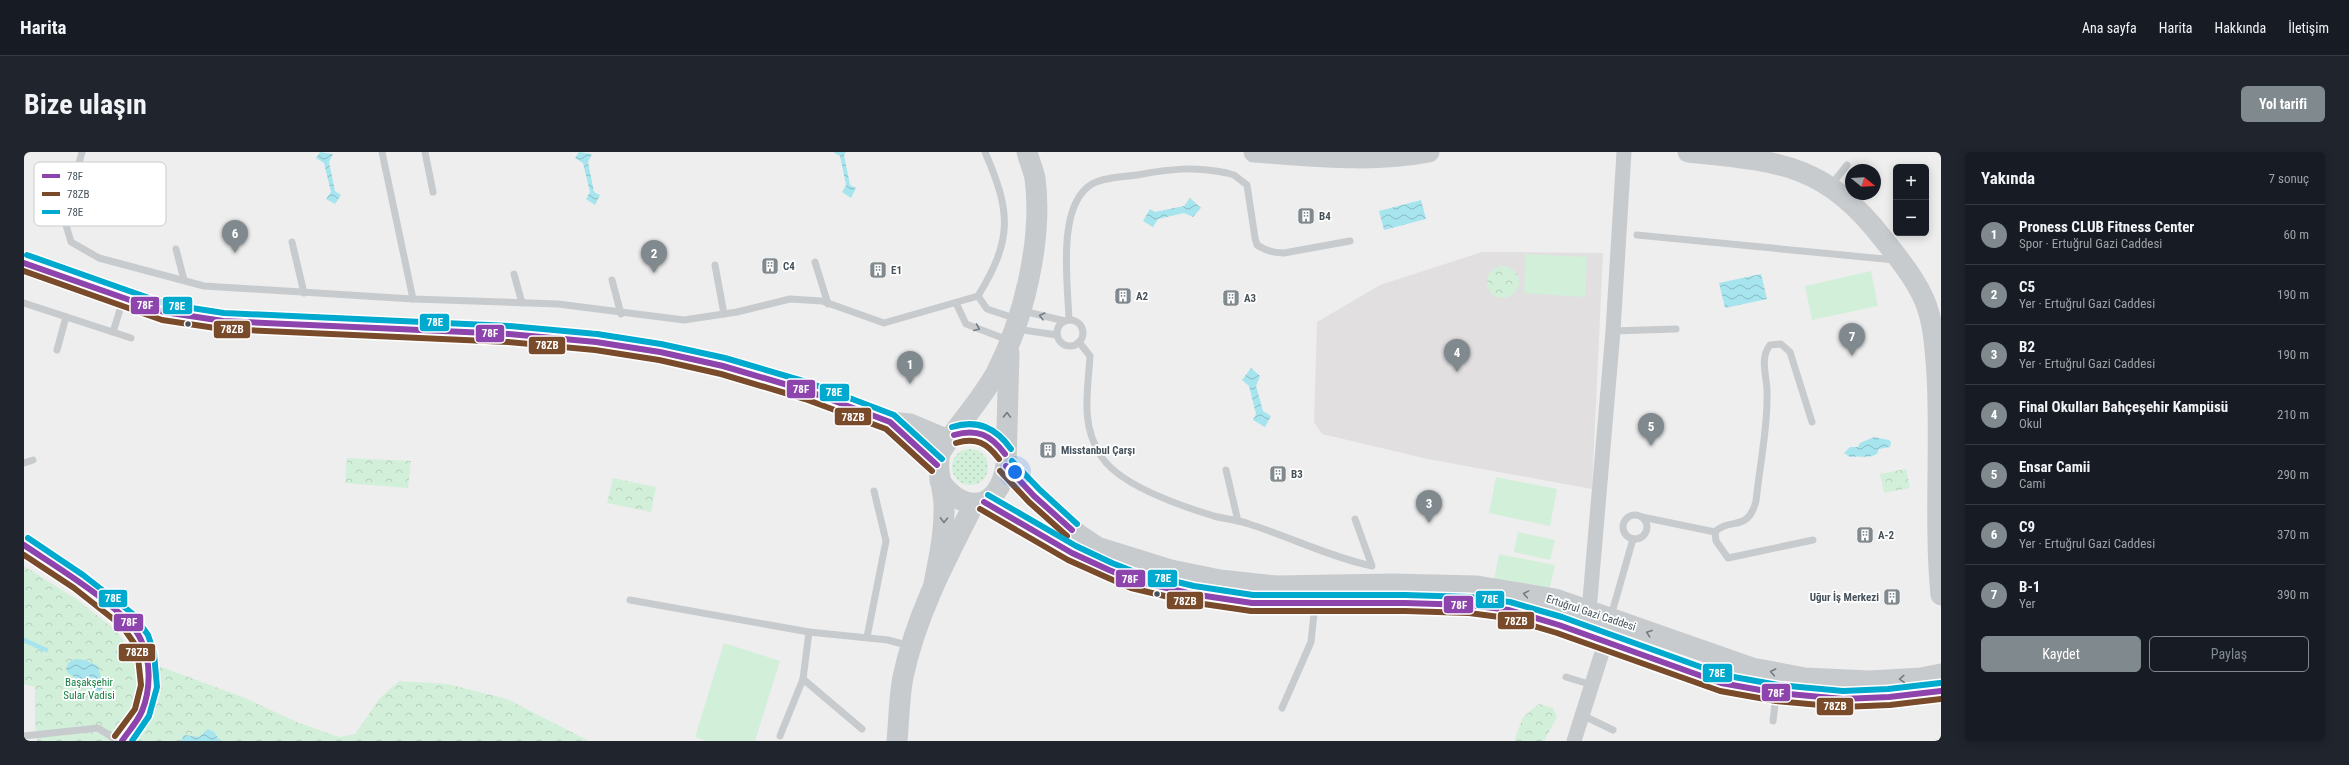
<!DOCTYPE html>
<html lang="tr">
<head>
<meta charset="utf-8">
<style>
	:root { --surface:#171b24; --page:#20242c; --text:#f1f3f6; --muted:#9ea1a6; --line:#363941; --accent:#80898e }
	body { margin:0; font-family:"Roboto Condensed",sans-serif; background:var(--page); color:var(--text) }
	.controls { position:absolute; right:12px; top:12px; display:grid; overflow:hidden; border-radius:6px; box-shadow:0 2px 10px #0003 }
	.controls button { width:36px; height:36px; display:grid; place-items:center; padding:0; border:0; border-bottom:1px solid var(--line); background:var(--surface); color:var(--text); font:20px sans-serif }
	.compass { position:absolute; left:1821px; top:12px; width:36px; height:36px; border-radius:50%; background:var(--surface); box-shadow:0 2px 10px #0003; rotate:108deg }
	.you { position:absolute; left:991px; top:320px; width:14px; height:14px; margin:-10px; border:3px solid #fff; border-radius:50%; background:#1a73e8; box-shadow:0 0 0 6px #1a73e833 }
	.badge { display:grid; place-items:center; width:26px; height:26px; border-radius:50%; background:var(--accent); color:#fff; font-size:13px; font-weight:700 }
	.pin { position:absolute; translate:-50% -33px; filter:drop-shadow(0 1px 2px #0008) }
	.pin::after { content:''; position:absolute; top:21px; width:14px; height:12px; background:inherit; clip-path:polygon(0 0,100% 0,50% 100%) }
	.list { margin:0; padding:0; list-style:none }
	h2 { display:flex; justify-content:space-between; align-items:center; height:52px; margin:0; padding:0 16px; font-size:17px }
	h2 small { font-size:13px; font-weight:400; color:var(--muted) }
	.list li { display:grid; grid-template-columns:26px 1fr auto; gap:12px; align-items:center; box-sizing:border-box; height:60px; padding:0 16px; border-top:1px solid var(--line) }
	.list b { display:block; font-size:15px; white-space:nowrap }
	.list p { margin:0; font-size:13px; white-space:nowrap; color:var(--muted) }
	.list em { font-size:13px; font-style:normal; color:var(--muted) }
	.actions { display:flex; gap:8px; padding:12px 16px }
	.actions a { flex:1; padding:9px 0; border:1px solid var(--accent); border-radius:6px; text-align:center; font-size:14px; color:var(--accent) }
	.actions .main { background:var(--accent); color:#fff }
	.map { position:relative; flex:none; width:1917px; height:589px; overflow:hidden; border-radius:6px }
	header { display:flex; align-items:center; gap:24px; box-sizing:border-box; height:56px; padding:0 20px; background:var(--surface); border-bottom:1px solid var(--line) }
	header strong { font-size:19px }
	nav { display:flex; gap:22px; margin-inline-start:auto; font-size:14px }
	.intro { display:flex; align-items:center; justify-content:space-between; box-sizing:border-box; height:96px; padding:0 24px }
	h1 { margin:0; font-size:28px }
	.button { padding:10px 18px; border-radius:6px; background:var(--accent); color:#fff; font-size:14px; font-weight:700 }
	main { display:flex; gap:24px; padding:0 24px }
	aside { flex:1; background:var(--surface); border-radius:6px; box-shadow:0 2px 10px #0003 }
	.map>svg:first-child { display:block }
	.education { fill:#e1dfe0 }
	.grass { fill:url(#grass-dots) }
	.park { fill:url(#park-crowns) }
	.pitch { fill:#d2efda }
	.water { fill:url(#water-waves) }
	.lines { fill:none; stroke-linecap:round; stroke-linejoin:round }
	.stream { stroke:#a6e4ee; stroke-width:4.5 }
	.lane { stroke:#c8cbcd; stroke-width:7 }
	.street { stroke:#c8cbcd; stroke-width:15 }
	.secondary { stroke:#c8cbce; stroke-width:21 }
	.bus-1-casing { stroke:#fff; stroke-width:9 }
	.bus-2-casing { stroke:#fff; stroke-width:9 }
	.bus-3-casing { stroke:#fff; stroke-width:9 }
	.bus-1 { stroke:#8e44ad; stroke-width:6 }
	.bus-2 { stroke:#7a4b2a; stroke-width:6 }
	.bus-3 { stroke:#00a9ce; stroke-width:6 }
	.oneway { stroke:#737c83 }
	.bus-dot { fill:#45525b; stroke:#fff; stroke-width:1.5 }
	.labels { text-anchor:middle; dominant-baseline:central; stroke-width:3.5; stroke-linejoin:round; paint-order:stroke }
	.poi-label { font-size:11px; font-weight:bold; fill:#45525b; stroke:#fff; text-anchor:start }
	.street-label { font-size:11px; fill:#45525b; stroke:#fff }
	.park-label { font-size:11px; fill:#147e41; stroke:#fff }
	.key { fill:#fff; stroke:#c7cbce; stroke-width:1 }
	.key-label { font-size:11px; fill:#45525b }
	.line-badge { stroke:#fff; stroke-width:1.5 }
	.badge-label { font-size:11px; text-anchor:middle; font-weight:bold; fill:#fff }
</style>
</head>
<body>
<header>
<strong>Harita</strong>
<nav><a>Ana sayfa</a><a>Harita</a><a>Hakkında</a><a>İletişim</a></nav>
</header>
<div class="intro"><h1>Bize ulaşın</h1><a class="button">Yol tarifi</a></div>
<main>
<div class="map">
<svg width="1917" height="589" viewBox="0 0 1917 589">
	<defs>
		<pattern id="grass-dots" width="8" height="8" patternUnits="userSpaceOnUse"><rect width="8" height="8" fill="#d2efda"/><path d="M2 2h.1M6 6h.1" fill="none" stroke="#b6cfbd" stroke-width="1.8" stroke-linecap="round"/></pattern>
		<pattern id="park-crowns" width="20" height="18" patternUnits="userSpaceOnUse"><rect width="20" height="18" fill="#d2efda"/><path d="M2 6a3 3 0 1 1 6 0M12 15a3 3 0 1 1 6 0" fill="none" stroke="#b6cfbd"/></pattern>
		<pattern id="water-waves" width="16" height="10" patternUnits="userSpaceOnUse"><rect width="16" height="10" fill="#a6e4ee"/><path d="M0 5q4-4 8 0t8 0" fill="none" stroke="#89bbc4"/></pattern>
	</defs>
	<rect width="100%" height="100%" fill="#efeeee"/>
	<path class="education" d="M 1458,100 L 1579,101 L 1568,337 L 1404,307 L 1298,282 L 1290,270 L 1293,170 L 1356,133 Z"/>
	<circle class="grass" cx="946" cy="315" r="18"/>
	<g class="park">
		<circle cx="1479" cy="130" r="16"/>
		<path d="M 323,306 L 387,309 L 384,336 L 321,331 Z"/>
		<path d="M 1882,317 L 1886,336 L 1860,341 L 1856,322 Z"/>
		<path d="M 589,326 L 632,335 L 627,360 L 583,351 Z"/>
		<path d="M 0,414 L 52,447 L 94,480 L 108,504 L 221,546 L 275,571 L 315,585 L 331,582 L 356,546 L 375,529 L 424,532 L 483,547 L 565,589 L 13,589 L 11,572 L 11,535 L 0,532 Z"/>
		<path d="M 1515,552 L 1529,556 L 1533,565 L 1520,589 L 1490,589 L 1499,565 Z"/>
	</g>
	<g class="pitch">
		<path d="M 1502,102 L 1563,105 L 1561,145 L 1500,141 Z"/>
		<path d="M 1847,119 L 1854,154 L 1788,168 L 1781,134 Z"/>
		<path d="M 1472,325 L 1533,337 L 1526,374 L 1465,361 Z"/>
		<path d="M 1494,380 L 1531,388 L 1526,408 L 1490,400 Z"/>
		<path d="M 1475,402 L 1531,413 L 1525,439 L 1470,428 Z"/>
		<path d="M 700,491 L 756,509 L 731,589 L 683,589 L 671,585 Z"/>
	</g>
	<g class="water">
		<path d="M 296,0 L 309,2 L 305,10 L 311,39 L 317,43 L 311,52 L 302,47 L 307,40 L 300,11 L 292,6 Z"/>
		<path d="M 555,0 L 568,2 L 564,10 L 570,40 L 576,43 L 571,53 L 562,47 L 566,40 L 559,11 L 551,6 Z"/>
		<path d="M 809,0 L 822,0 L 820,3 L 826,33 L 832,36 L 827,46 L 818,40 L 822,33 L 816,4 Z"/>
		<path d="M 1166,46 L 1177,56 L 1169,65 L 1160,61 L 1134,67 L 1129,75 L 1119,69 L 1126,57 L 1131,60 L 1160,54 Z"/>
		<path d="M 1397,48 L 1402,67 L 1360,78 L 1355,59 Z"/>
		<path d="M 1737,122 L 1743,147 L 1701,156 L 1695,131 Z"/>
		<path d="M 1227,216 L 1236,224 L 1232,234 L 1239,259 L 1247,264 L 1241,275 L 1229,268 L 1232,262 L 1225,234 L 1218,228 Z"/>
		<path d="M 1850,285 L 1865,288 L 1867,290 L 1866,295 L 1855,297 L 1853,302 C 1844,307 1836,303 1826,305 L 1820,301 L 1826,295 L 1834,295 L 1836,291 Z"/>
		<path d="M 51,507 L 61,508 L 74,514 L 79,535 L 77,538 L 72,540 L 44,521 L 42,517 L 44,511 Z"/>
		<path d="M 184,577 L 190,580 L 196,589 L 157,589 L 160,583 L 175,585 Z"/>
	</g>
	<g class="lines">
		<path class="stream" d="M 0,488 L 22,498"/>
		<g class="lane">
			<path d="M 58,0 L 40,66 L 47,90 L 75,106 L 180,134 L 389,147 L 534,152 L 660,168 L 713,160 L 766,147 L 798,149 L 860,171 L 954,144 C 989,87 987,60 961,0"/>
			<path d="M 358,0 L 389,147"/>
			<path d="M 401,0 L 409,40"/>
			<path d="M 1807,33 L 1823,13"/>
			<path d="M 1613,83 L 1871,108"/>
			<path d="M 268,90 L 280,141"/>
			<path d="M 152,97 L 160,128"/>
			<path d="M 791,110 L 804,152"/>
			<path d="M 691,113 L 700,162"/>
			<path d="M 490,122 L 498,151"/>
			<path d="M 588,128 L 597,162"/>
			<path d="M 954,144 L 963,157 L 993,167"/>
			<path d="M 0,151 L 107,186"/>
			<path d="M 932,151 L 942,172 L 984,188"/>
			<path d="M 999,159 L 1041,169"/>
			<path d="M 1045,168 C 1044,133 1032,53 1068,32 C 1080,25 1099,25 1113,23 C 1146,17 1169,14 1203,21 L 1210,23 L 1223,33 L 1231,86 L 1233,93 C 1242,99 1249,101 1260,101 L 1326,89"/>
			<circle cx="1046" cy="181" r="13"/>
			<path d="M 992,177 L 1033,183"/>
			<path d="M 1589,179 L 1652,177"/>
			<path d="M 89,180 L 99,148"/>
			<path d="M 1055,190 L 1066,204 C 1064,239 1056,272 1077,304 C 1095,333 1157,354 1190,364 C 1201,367 1214,368 1225,372 C 1266,385 1306,405 1348,414 L 1331,367"/>
			<path d="M 33,198 L 42,165"/>
			<path d="M 0,311 L 9,308"/>
			<path d="M 1202,318 L 1214,369"/>
			<circle cx="1611" cy="375" r="12"/>
			<path d="M 1618,365 L 1691,380 C 1705,365 1724,381 1732,349 C 1736,312 1744,274 1743,237 C 1742,222 1736,205 1746,193 L 1757,192 L 1766,200 L 1788,270"/>
			<path d="M 1691,380 L 1692,389 L 1704,406 L 1789,388"/>
			<path d="M 606,448 L 785,480 L 864,488 L 886,494"/>
			<path d="M 1587,464 L 1609,387"/>
			<path d="M 785,480 L 779,527 L 838,577"/>
			<path d="M 843,485 L 862,389 L 850,339"/>
			<path d="M 1542,525 L 1568,533"/>
			<path d="M 1258,556 L 1287,490 L 1291,452"/>
			<path d="M 1558,563 L 1589,578"/>
			<path d="M 1749,569 L 1752,544"/>
			<path d="M 0,584 L 74,576 L 94,589"/>
			<path d="M 756,584 L 779,527"/>
		</g>
		<path class="street" d="M 1550,589 L 1582,488 L 1565,459 L 1589,179 L 1600,0"/>
		<g class="secondary">
			<path d="M 1230,0 C 1288,4 1348,11 1405,0"/>
			<path d="M 1664,0 C 1754,9 1801,11 1860,88 C 1874,105 1890,125 1899,145 C 1910,168 1911,197 1913,222 C 1917,296 1910,370 1917,443"/>
			<path d="M 0,111 L 140,160 L 199,169 L 485,182 L 572,190 L 636,200 L 699,214 L 784,239 L 866,270 L 886,272 L 924,288"/>
			<path d="M 866,270 L 913,313"/>
			<path d="M 930,283 C 953,274 968,282 981,302"/>
			<path d="M 982,314 L 1039,372 L 1073,395 L 1147,418 L 1196,428 L 1252,434 L 1368,432 L 1453,434 L 1531,447 L 1728,516 L 1781,526 L 1846,529 L 1897,526 L 1917,522"/>
			<path d="M 916,329 C 941,364 975,357 982,314 L 985,201"/>
			<path d="M 960,350 L 1048,401 L 1085,418 L 1109,428 L 1168,442 L 1228,451 L 1381,451 L 1446,453 L 1485,458 L 1535,473 L 1697,531 L 1753,541 L 1819,547 L 1865,545 L 1917,539"/>
			<path d="M 0,393 L 55,430 L 104,468 L 117,487 L 122,503 L 125,534 L 118,560 L 98,589"/>
			<path d="M 910,432 C 915,405 921,380 920,352 C 919,334 912,319 916,301 C 933,273 956,250 972,221 C 1000,167 1019,87 1011,26 C 1009,17 1005,8 1003,0"/>
			<path d="M 873,589 C 875,568 875,546 879,525 C 892,463 922,407 950,352"/>
		</g>
		<defs>
			<g id="bus-1">
				<path d="M 0,111 L 140,160 L 199,169 L 485,182 L 572,190 L 636,200 L 699,214 L 784,239 L 866,270 L 913,313"/>
				<path d="M 930,283 C 953,276 967,283 981,302"/>
				<path d="M 982,314 L 1010,344 L 1048,378"/>
				<path d="M 960,350 L 1048,401 L 1085,418 L 1109,428 L 1168,442 L 1228,451 L 1381,451 L 1446,453 L 1485,458 L 1535,473 L 1697,531 L 1753,541 L 1819,547 L 1865,545 L 1917,539"/>
				<path d="M 0,393 C 29,413 104,457 117,488 C 127,509 127,537 118,559 C 114,569 104,580 98,589"/>
			</g>
			<g id="bus-2">
				<path d="M 0,119 L 138,168 L 198,177 L 484,190 L 571,198 L 635,208 L 697,222 L 781,247 L 862,277 L 908,319"/>
				<path d="M 932,291 C 952,285 963,291 975,307"/>
				<path d="M 976,319 L 1005,350 L 1043,384"/>
				<path d="M 956,357 L 1044,408 L 1082,425 L 1107,436 L 1166,450 L 1227,459 L 1381,459 L 1445,461 L 1483,466 L 1533,481 L 1696,539 L 1752,549 L 1818,555 L 1866,553 L 1917,547"/>
				<path d="M 0,403 L 50,436 L 98,474 L 110,491 L 114,505 L 117,533 L 111,557 L 91,584"/>
			</g>
			<g id="bus-3">
				<path d="M 3,103 L 142,152 L 200,161 L 486,174 L 573,182 L 637,192 L 701,206 L 786,231 L 870,263 L 918,307"/>
				<path d="M 928,275 C 954,267 972,276 987,297"/>
				<path d="M 988,309 L 1016,338 L 1053,372"/>
				<path d="M 964,343 L 1052,394 L 1088,411 L 1111,420 L 1170,434 L 1229,443 L 1381,443 L 1446,445 L 1486,450 L 1538,465 L 1699,523 L 1754,533 L 1819,539 L 1864,537 L 1916,531"/>
				<path d="M 4,386 L 59,423 L 109,462 L 124,483 L 130,501 L 133,535 L 125,564 L 108,589"/>
			</g>
		</defs>
		<use href="#bus-1" class="bus-1-casing"/>
		<use href="#bus-2" class="bus-2-casing"/>
		<use href="#bus-3" class="bus-3-casing"/>
		<use href="#bus-1" class="bus-1"/>
		<use href="#bus-2" class="bus-2"/>
		<use href="#bus-3" class="bus-3"/>
	</g>
	<defs><path id="oneway-chevron" d="M-2-3.5L2.5 0L-2 3.5" fill="none" stroke-width="1.6" stroke-linecap="round" stroke-linejoin="round"/></defs>
	<g class="oneway">
		<use href="#oneway-chevron" transform="translate(1018 164) rotate(-166)"/>
		<use href="#oneway-chevron" transform="translate(953 176) rotate(22)"/>
		<use href="#oneway-chevron" transform="translate(983 263) rotate(-88)"/>
		<use href="#oneway-chevron" transform="translate(920 368) rotate(91)"/>
		<use href="#oneway-chevron" transform="translate(1502 442) rotate(-170)"/>
		<use href="#oneway-chevron" transform="translate(1625 481) rotate(-160)"/>
		<use href="#oneway-chevron" transform="translate(1749 520) rotate(-169)"/>
		<use href="#oneway-chevron" transform="translate(1878 527) rotate(177)"/>
	</g>
	<defs>
		<symbol id="building-square" viewBox="-11 -11 22 22"><rect x="-9" y="-9" width="18" height="18" rx="4" fill="#80898e" stroke="#fff"/><path d="M-4-6H4V6H1V3H-1V6H-4ZM-2.5-4.3h1.7v1.8h-1.7ZM.8-4.3h1.7v1.8H.8ZM-2.5-1h1.7V.8h-1.7ZM.8-1h1.7V.8H.8Z" fill="#fff"/></symbol>
	</defs>
	<g fill-rule="evenodd">
		<use href="#building-square" x="1272" y="54" width="20" height="20"/>
		<use href="#building-square" x="736" y="104" width="20" height="20"/>
		<use href="#building-square" x="844" y="108" width="20" height="20"/>
		<use href="#building-square" x="1089" y="134" width="20" height="20"/>
		<use href="#building-square" x="1197" y="136" width="20" height="20"/>
		<use href="#building-square" x="1014" y="288" width="20" height="20"/>
		<use href="#building-square" x="1244" y="312" width="20" height="20"/>
		<use href="#building-square" x="1831" y="373" width="20" height="20"/>
		<use href="#building-square" x="1858" y="435" width="20" height="20"/>
	</g>
	<g class="bus-dot">
		<circle cx="164" cy="172" r="3.5"/>
		<circle cx="1133" cy="442" r="3.5"/>
	</g>
	<g class="labels">
		<g class="poi-label">
			<text x="1295" y="64">B4</text>
			<text x="759" y="114">C4</text>
			<text x="867" y="118">E1</text>
			<text x="1112" y="144">A2</text>
			<text x="1220" y="146">A3</text>
			<text x="1037" y="298">Misstanbul Çarşı</text>
			<text x="1267" y="322">B3</text>
			<text x="1854" y="383">A-2</text>
			<text x="1855" y="445" text-anchor="end">Uğur İş Merkezi</text>
		</g>
		<g class="street-label">
			<text transform="translate(1567 461) rotate(18)">Ertuğrul Gazi Caddesi</text>
		</g>
		<g class="park-label">
			<text x="65" y="530">Başakşehir<tspan x="65" dy="13">Sular Vadisi</tspan></text>
		</g>
	</g>
	<rect x="10" y="10" width="132" height="64" rx="6" class="key"/>
	<rect x="18" y="22" width="18" height="4" fill="#8e44ad"/>
	<rect x="18" y="40" width="18" height="4" fill="#7a4b2a"/>
	<rect x="18" y="58" width="18" height="4" fill="#00a9ce"/>
	<g class="key-label">
		<text x="43" y="28">78F</text>
		<text x="43" y="46">78ZB</text>
		<text x="43" y="64">78E</text>
	</g>
	<g class="line-badge">
		<rect x="106" y="144" width="30" height="19" rx="4" fill="#8e44ad"/>
		<rect x="138" y="144" width="31" height="19" rx="4" fill="#00a9ce"/>
		<rect x="395" y="161" width="31" height="19" rx="4" fill="#00a9ce"/>
		<rect x="189" y="168" width="38" height="19" rx="4" fill="#7a4b2a"/>
		<rect x="451" y="172" width="30" height="19" rx="4" fill="#8e44ad"/>
		<rect x="504" y="184" width="38" height="19" rx="4" fill="#7a4b2a"/>
		<rect x="762" y="227" width="30" height="20" rx="4" fill="#8e44ad"/>
		<rect x="795" y="231" width="31" height="19" rx="4" fill="#00a9ce"/>
		<rect x="810" y="255" width="38" height="19" rx="4" fill="#7a4b2a"/>
		<rect x="1123" y="417" width="31" height="19" rx="4" fill="#00a9ce"/>
		<rect x="1091" y="417" width="31" height="19" rx="4" fill="#8e44ad"/>
		<rect x="74" y="437" width="30" height="19" rx="4" fill="#00a9ce"/>
		<rect x="1451" y="438" width="30" height="19" rx="4" fill="#00a9ce"/>
		<rect x="1142" y="439" width="38" height="19" rx="4" fill="#7a4b2a"/>
		<rect x="1419" y="443" width="31" height="19" rx="4" fill="#8e44ad"/>
		<rect x="1473" y="459" width="38" height="19" rx="4" fill="#7a4b2a"/>
		<rect x="89" y="461" width="31" height="19" rx="4" fill="#8e44ad"/>
		<rect x="94" y="491" width="38" height="19" rx="4" fill="#7a4b2a"/>
		<rect x="1678" y="511" width="31" height="20" rx="4" fill="#00a9ce"/>
		<rect x="1737" y="531" width="30" height="19" rx="4" fill="#8e44ad"/>
		<rect x="1792" y="545" width="38" height="19" rx="4" fill="#7a4b2a"/>
	</g>
	<g class="badge-label">
		<text x="121" y="157">78F</text>
		<text x="153" y="158">78E</text>
		<text x="411" y="174">78E</text>
		<text x="208" y="181">78ZB</text>
		<text x="466" y="185">78F</text>
		<text x="523" y="197">78ZB</text>
		<text x="777" y="241">78F</text>
		<text x="810" y="244">78E</text>
		<text x="829" y="269">78ZB</text>
		<text x="1139" y="430">78E</text>
		<text x="1106" y="431">78F</text>
		<text x="89" y="450">78E</text>
		<text x="1466" y="451">78E</text>
		<text x="1161" y="453">78ZB</text>
		<text x="1435" y="457">78F</text>
		<text x="1492" y="473">78ZB</text>
		<text x="105" y="474">78F</text>
		<text x="113" y="504">78ZB</text>
		<text x="1693" y="525">78E</text>
		<text x="1752" y="545">78F</text>
		<text x="1811" y="558">78ZB</text>
	</g>
</svg>
<div class="controls">
<button>+</button>
<button>−</button>
</div>
<svg class="compass" viewBox="-18 -18 36 36"><path d="M0-13l5 13h-10z" fill="#e53935"/><path d="M0 13l5-13h-10z" fill="#9ea1a6"/></svg>
<div class="you"></div>
<div class="pin badge" style="left:886px;top:232px">1</div>
<div class="pin badge" style="left:630px;top:121px">2</div>
<div class="pin badge" style="left:1405px;top:371px">3</div>
<div class="pin badge" style="left:1433px;top:220px">4</div>
<div class="pin badge" style="left:1627px;top:294px">5</div>
<div class="pin badge" style="left:211px;top:101px">6</div>
<div class="pin badge" style="left:1828px;top:204px">7</div>
</div>
<aside>
<h2>Yakında<small>7 sonuç</small></h2>
<ul class="list">
<li><span class="badge">1</span><div><b>Proness CLUB Fitness Center</b><p>Spor · Ertuğrul Gazi Caddesi</p></div><em>60 m</em></li>
<li><span class="badge">2</span><div><b>C5</b><p>Yer · Ertuğrul Gazi Caddesi</p></div><em>190 m</em></li>
<li><span class="badge">3</span><div><b>B2</b><p>Yer · Ertuğrul Gazi Caddesi</p></div><em>190 m</em></li>
<li><span class="badge">4</span><div><b>Final Okulları Bahçeşehir Kampüsü</b><p>Okul</p></div><em>210 m</em></li>
<li><span class="badge">5</span><div><b>Ensar Camii</b><p>Cami</p></div><em>290 m</em></li>
<li><span class="badge">6</span><div><b>C9</b><p>Yer · Ertuğrul Gazi Caddesi</p></div><em>370 m</em></li>
<li><span class="badge">7</span><div><b>B-1</b><p>Yer</p></div><em>390 m</em></li>
</ul>
<div class="actions"><a class="main">Kaydet</a><a>Paylaş</a></div>
</aside>
</main>
</body>
</html>
